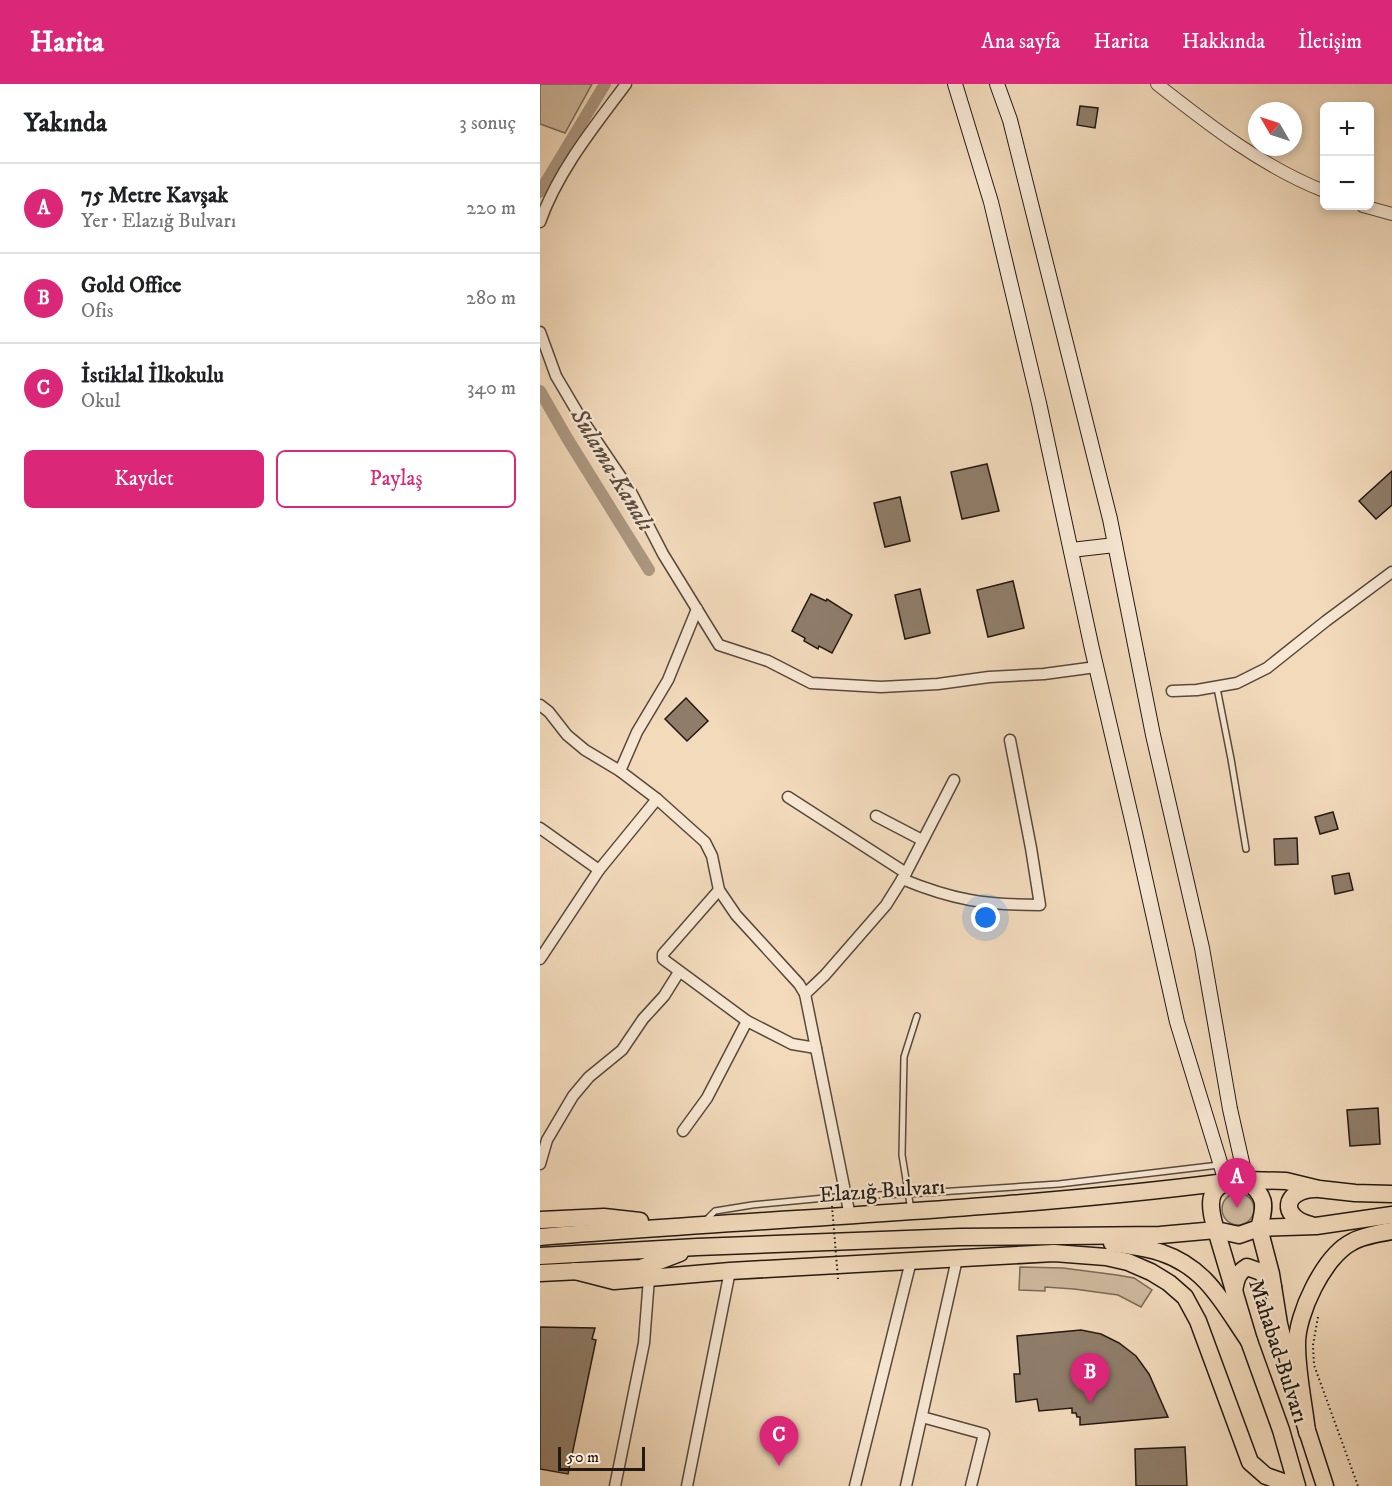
<!DOCTYPE html>
<html lang="tr">
<head>
<meta charset="utf-8">
<style>
	:root { --surface:#fff; --page:#f2f2f2; --text:#202124; --muted:#757577; --line:#e0e0e0; --accent:#db2777 }
	body { margin:0; font-family:"IM FELL DW Pica",serif; background:var(--page); color:var(--text) }
	.controls { position:absolute; right:18px; top:18px; display:grid; overflow:hidden; border-radius:9px; box-shadow:0 3px 9px #0003 }
	.controls button { width:54px; height:54px; display:grid; place-items:center; padding:0; border:0; border-bottom:2px solid var(--line); background:var(--surface); color:var(--text); font:30px sans-serif }
	.compass { position:absolute; left:708px; top:18px; width:54px; height:54px; border-radius:50%; background:var(--surface); box-shadow:0 3px 9px #0003; rotate:309deg }
	.scale { position:absolute; left:18px; bottom:15px; width:87px; box-sizing:border-box; padding-left:6px; border:3px solid #231913; border-top:0; font-size:16px; line-height:21px; white-space:nowrap; color:#231913; -webkit-text-stroke:4px #f7e7d3; paint-order:stroke }
	.you { position:absolute; left:446px; top:834px; width:21px; height:21px; margin:-15px; border:4px solid #fff; border-radius:50%; background:#1a73e8; box-shadow:0 0 0 9px #1a73e833 }
	.badge { display:grid; place-items:center; width:39px; height:39px; border-radius:50%; background:var(--accent); color:#fff; font-size:20px; font-weight:700 }
	.pin { position:absolute; translate:-50% -50px; filter:drop-shadow(0 2px 3px #0008) }
	.pin::after { content:''; position:absolute; top:32px; width:21px; height:18px; background:inherit; clip-path:polygon(0 0,100% 0,50% 100%) }
	.list { margin:0; padding:0; list-style:none }
	h2 { display:flex; justify-content:space-between; align-items:center; height:78px; margin:0; padding:0 24px; font-size:26px }
	h2 small { font-size:20px; font-weight:400; color:var(--muted) }
	.list li { display:grid; grid-template-columns:39px 1fr auto; gap:18px; align-items:center; box-sizing:border-box; height:90px; padding:0 24px; border-top:2px solid var(--line) }
	.list b { display:block; font-size:22px; white-space:nowrap }
	.list p { margin:0; font-size:20px; white-space:nowrap; color:var(--muted) }
	.list em { font-size:20px; font-style:normal; color:var(--muted) }
	.actions { display:flex; gap:12px; padding:18px 24px }
	.actions a { flex:1; padding:14px 0; border:2px solid var(--accent); border-radius:9px; text-align:center; font-size:21px; color:var(--accent) }
	.actions .main { background:var(--accent); color:#fff }
	.map { position:relative; flex:none; width:852px; height:1402px; overflow:hidden }
	header { display:flex; align-items:center; gap:36px; box-sizing:border-box; height:84px; padding:0 30px; background:var(--accent); color:#fff }
	header strong { font-size:28px }
	nav { display:flex; gap:33px; margin-inline-start:auto; font-size:21px }
	main { display:flex }
	aside { flex:1; background:var(--surface) }
	.map>svg:first-child { display:block }
	.green { fill:#cfb99e; stroke:#796958; stroke-width:1.5 }
	.lines { fill:none; stroke-linecap:round; stroke-linejoin:round }
	.canal { stroke:#ac9882; stroke-width:12 }
	.building { fill:#8f7d6a; stroke:#231913; stroke-width:1.5 }
	.service-casing { stroke:#57493d; stroke-width:8 }
	.minor-casing { stroke:#57493d; stroke-width:13 }
	.tertiary-casing { stroke:#57493d; stroke-width:14 }
	.secondary-casing { stroke:#231913; stroke-width:16 }
	.primary-casing { stroke:#231913; stroke-width:19 }
	.trunk-casing { stroke:#231913; stroke-width:19 }
	.path { stroke:#231913; stroke-width:2; stroke-dasharray:1.5 3; stroke-linecap:butt }
	.service { stroke:#f7e7d3; stroke-width:5 }
	.minor { stroke:#f7e7d3; stroke-width:10 }
	.tertiary { stroke:#f7e7d3; stroke-width:12 }
	.secondary { stroke:#f7e7d3; stroke-width:14 }
	.primary { stroke:#f2dabb; stroke-width:16 }
	.trunk { stroke:#f2dabb; stroke-width:16 }
	.path-bridge { stroke:#231913; stroke-width:2; stroke-dasharray:1.5 3; stroke-linecap:butt }
	.labels { text-anchor:middle; dominant-baseline:central; stroke-width:4.5; stroke-linejoin:round; paint-order:stroke }
	.street-label { font-size:22px; fill:#231913; stroke:#f7e7d3 }
	.water-label { font-size:24px; font-style:italic; fill:#5a4c3f; stroke:#f7e7d3 }
</style>
</head>
<body>
<header>
<strong>Harita</strong>
<nav><a>Ana sayfa</a><a>Harita</a><a>Hakkında</a><a>İletişim</a></nav>
</header>
<main>
<aside>
<h2>Yakında<small>3 sonuç</small></h2>
<ul class="list">
<li><span class="badge">A</span><div><b>75 Metre Kavşak</b><p>Yer · Elazığ Bulvarı</p></div><em>220 m</em></li>
<li><span class="badge">B</span><div><b>Gold Office</b><p>Ofis</p></div><em>280 m</em></li>
<li><span class="badge">C</span><div><b>İstiklal İlkokulu</b><p>Okul</p></div><em>340 m</em></li>
</ul>
<div class="actions"><a class="main">Kaydet</a><a>Paylaş</a></div>
</aside>
<div class="map">
<svg width="852" height="1402" viewBox="0 0 852 1402">
	<rect width="100%" height="100%" fill="#f2dabb"/>
	<filter id="stains"><feTurbulence type="fractalNoise" baseFrequency=".00333" numOctaves="4"/><feColorMatrix values="0 0 0 0 .2 0 0 0 0 .09 0 0 0 0 .02 0 0 0 .5 -.17"/></filter>
	<radialGradient id="worn" r=".72"><stop offset=".6" stop-color="#630" stop-opacity="0"/><stop offset="1" stop-color="#630" stop-opacity=".3"/></radialGradient>
	<g class="green">
		<path d="M 0,0 L 52,0 L 25,49 L 0,40 Z"/>
		<circle cx="698" cy="1125" r="16"/>
		<path d="M 480,1183 L 523,1184 L 577,1191 L 594,1194 L 612,1206 L 601,1223 L 578,1211 L 534,1205 L 505,1203 L 505,1207 L 479,1206 Z"/>
	</g>
	<g class="lines">
		<g class="canal">
			<path d="M 0,108 L 65,0"/>
			<path d="M 0,307 L 27,354 L 109,486"/>
		</g>
	</g>
	<g class="building">
		<path d="M 540,22 L 558,24 L 555,44 L 537,41 Z"/>
		<path d="M 447,380 L 459,427 L 422,435 L 411,388 Z"/>
		<path d="M 852,387 L 852,421 L 836,435 L 819,417 Z"/>
		<path d="M 360,413 L 370,457 L 345,463 L 334,419 Z"/>
		<path d="M 473,497 L 484,544 L 448,553 L 437,506 Z"/>
		<path d="M 380,505 L 390,549 L 365,555 L 355,511 Z"/>
		<path d="M 271,510 L 286,517 L 287,515 L 312,531 L 292,569 L 279,562 L 278,565 L 264,557 L 265,554 L 252,547 Z"/>
		<path d="M 146,614 L 168,637 L 147,657 L 125,635 Z"/>
		<path d="M 793,728 L 798,745 L 780,750 L 775,733 Z"/>
		<path d="M 757,754 L 758,780 L 735,781 L 734,755 Z"/>
		<path d="M 809,789 L 813,806 L 795,810 L 792,792 Z"/>
		<path d="M 838,1024 L 840,1060 L 810,1062 L 807,1026 Z"/>
		<path d="M 0,1243 L 55,1244 L 52,1255 L 56,1256 L 28,1390 L 0,1385 Z"/>
		<path d="M 541,1246 L 561,1250 L 579,1259 L 596,1272 L 609,1290 L 628,1333 L 540,1341 L 540,1333 L 537,1333 L 536,1329 L 532,1329 L 532,1324 L 499,1327 L 497,1315 L 476,1318 L 474,1290 L 480,1290 L 477,1252 Z"/>
		<path d="M 645,1363 L 647,1402 L 596,1402 L 595,1365 Z"/>
	</g>
	<g class="lines">
		<defs>
			<g id="service">
				<path d="M 677,604 L 691,675 L 706,765"/>
				<path d="M 371,1126 L 362,1071 L 364,973 L 377,932"/>
				<path d="M 166,1136 L 175,1127 L 212,1121 L 306,1112 L 368,1110 L 519,1100 L 679,1081"/>
			</g>
			<g id="minor">
				<path d="M 0,138 C 18,87 54,43 86,0"/>
				<path d="M 0,248 L 16,292 L 39,331 L 91,408 L 123,470 L 179,561 L 228,577 L 271,599 L 341,603 L 398,600 L 449,593 L 504,590 L 556,583"/>
				<path d="M 632,607 L 657,606 L 697,599 L 727,584 L 786,537 L 852,488"/>
				<path d="M 0,621 L 9,628 L 27,651 L 45,666 L 80,687 L 117,715 L 165,758 L 172,772 L 179,806 L 196,831 L 259,900 L 265,910 L 310,1132"/>
				<path d="M 80,687 L 97,648 L 128,596 L 157,525"/>
				<path d="M 248,713 L 366,789"/>
				<path d="M 336,732 L 382,756"/>
				<path d="M 0,744 L 59,786"/>
				<path d="M 362,795 C 413,816 445,821 500,821 L 491,764 L 470,656"/>
				<path d="M 179,806 L 123,870 L 123,875 L 207,937 L 252,960 L 276,964"/>
				<path d="M 0,875 L 59,786 L 117,715"/>
				<path d="M 265,910 L 285,891 L 346,821 L 366,789 L 414,696"/>
				<path d="M 143,1047 L 167,1014 L 207,937"/>
				<path d="M 0,1080 L 7,1056 L 33,1012 L 49,993 L 82,966 L 103,935 L 124,912 L 139,888"/>
				<path d="M 382,1333 L 444,1350 L 431,1402"/>
				<path d="M 75,1402 L 104,1259 L 109,1194"/>
				<path d="M 147,1402 L 190,1187"/>
				<path d="M 315,1402 L 371,1177"/>
				<path d="M 366,1402 L 417,1175"/>
			</g>
			<g id="tertiary">
				<path d="M 617,0 C 669,41 723,83 784,107"/>
				<path d="M 823,122 L 852,130"/>
			</g>
			<g id="secondary">
				<path d="M 415,0 L 451,118 L 499,319 L 552,565 L 595,749 L 637,938 L 686,1098"/>
				<path d="M 457,0 L 470,36 L 570,435 L 613,651 L 662,864 L 690,1025 L 706,1096"/>
				<path d="M 531,466 L 575,461"/>
			</g>
			<g id="primary">
				<path d="M 719,1144 L 731,1190 L 739,1240 L 755,1303"/>
				<path d="M 676,1146 L 709,1257 L 741,1346 L 757,1402"/>
				<path d="M 694,1207 C 696,1196 697,1189 707,1183 L 721,1188 L 733,1203"/>
				<path d="M 763,1334 L 785,1402"/>
			</g>
			<g id="trunk">
				<path d="M 706,1096 L 746,1097 L 779,1105 L 815,1109 L 852,1110"/>
				<path d="M 0,1136 L 64,1133 L 100,1137"/>
				<path d="M 771,1141 C 739,1133 743,1106 775,1105"/>
				<path d="M 719,1144 L 776,1142 L 852,1131"/>
				<path d="M 0,1153 C 228,1134 458,1127 686,1098"/>
				<path d="M 572,1159 C 588,1162 607,1163 622,1169 C 667,1184 684,1221 709,1257"/>
				<path d="M 0,1172 L 157,1163 L 420,1153 L 620,1151 L 676,1146 L 699,1151 L 719,1144 C 726,1120 726,1112 706,1096 C 668,1097 666,1115 676,1146"/>
				<path d="M 35,1187 L 74,1197 L 190,1187 L 514,1169 L 566,1173 L 588,1178 L 611,1188 L 629,1199 L 645,1213 L 658,1237 L 710,1378 L 726,1392 L 755,1402"/>
				<path d="M 0,1189 L 101,1184 L 140,1169"/>
				<path d="M 767,1348 C 764,1320 757,1290 757,1261 C 756,1231 784,1172 812,1158 C 822,1152 840,1149 852,1147"/>
			</g>
		</defs>
		<use href="#service" class="service-casing"/>
		<use href="#minor" class="minor-casing"/>
		<use href="#tertiary" class="tertiary-casing"/>
		<use href="#secondary" class="secondary-casing"/>
		<use href="#primary" class="primary-casing"/>
		<use href="#trunk" class="trunk-casing"/>
		<path class="path" d="M 778,1233 L 773,1261 L 774,1281 L 818,1402"/>
		<use href="#service" class="service"/>
		<use href="#minor" class="minor"/>
		<use href="#tertiary" class="tertiary"/>
		<use href="#secondary" class="secondary"/>
		<use href="#primary" class="primary"/>
		<use href="#trunk" class="trunk"/>
		<path class="path-bridge" d="M 292,1122 L 298,1195"/>
	</g>
	<g class="labels">
		<g class="street-label">
			<text transform="translate(342 1107) rotate(-4)">Elazığ Bulvarı</text>
			<text transform="translate(738 1267) rotate(72)">Mahabad Bulvarı</text>
		</g>
		<g class="water-label">
			<text transform="translate(72 386) rotate(59)">Sulama Kanalı</text>
		</g>
	</g>
	<rect width="100%" height="100%" filter="url(#stains)"/>
	<rect width="100%" height="100%" fill="url(#worn)"/>
</svg>
<div class="controls">
<button>+</button>
<button>−</button>
</div>
<svg class="compass" viewBox="-18 -18 36 36"><path d="M0-13l5 13h-10z" fill="#e53935"/><path d="M0 13l5-13h-10z" fill="#757577"/></svg>
<div class="scale">50 m</div>
<div class="you"></div>
<div class="pin badge" style="left:697px;top:1124px">A</div>
<div class="pin badge" style="left:550px;top:1319px">B</div>
<div class="pin badge" style="left:239px;top:1382px">C</div>
</div>
</main>
</body>
</html>
